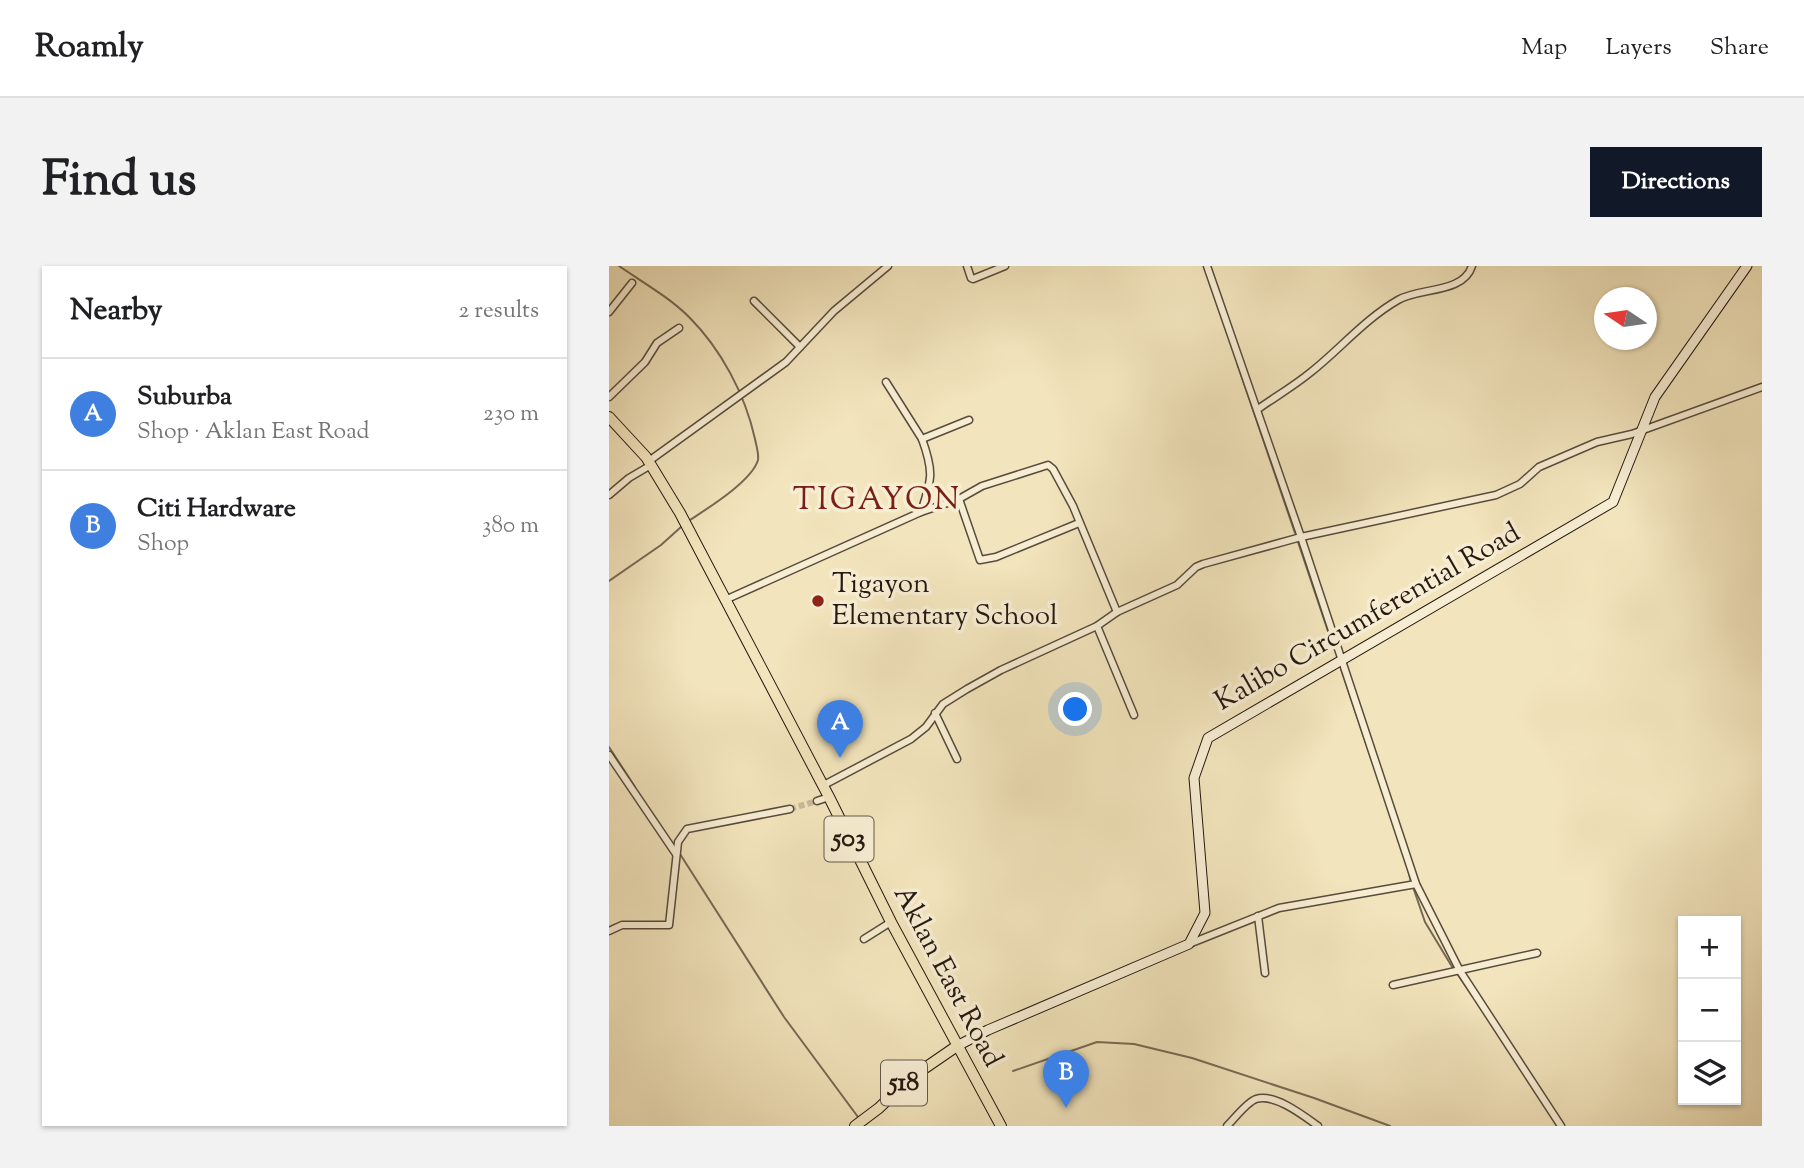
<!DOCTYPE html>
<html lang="en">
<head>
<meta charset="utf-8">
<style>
	:root { --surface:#fff; --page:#f2f2f2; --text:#202124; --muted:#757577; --line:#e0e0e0; --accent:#111827 }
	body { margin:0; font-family:"Sorts Mill Goudy",serif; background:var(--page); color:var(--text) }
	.controls { position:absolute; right:21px; bottom:21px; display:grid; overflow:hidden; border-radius:0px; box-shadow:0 2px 5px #0004 }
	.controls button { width:63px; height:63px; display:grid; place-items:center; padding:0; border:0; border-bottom:2px solid var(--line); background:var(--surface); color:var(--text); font:35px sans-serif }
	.compass { position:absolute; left:985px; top:21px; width:63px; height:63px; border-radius:50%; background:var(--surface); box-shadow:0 2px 5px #0004; rotate:283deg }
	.you { position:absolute; left:467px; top:444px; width:24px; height:24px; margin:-18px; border:5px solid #fff; border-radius:50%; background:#1a73e8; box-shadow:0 0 0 10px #1a73e833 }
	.badge { display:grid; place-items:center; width:46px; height:46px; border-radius:50%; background:var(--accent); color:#fff; font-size:23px; font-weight:700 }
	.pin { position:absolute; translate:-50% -58px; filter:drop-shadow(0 2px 4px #0008) }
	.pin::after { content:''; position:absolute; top:37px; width:24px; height:21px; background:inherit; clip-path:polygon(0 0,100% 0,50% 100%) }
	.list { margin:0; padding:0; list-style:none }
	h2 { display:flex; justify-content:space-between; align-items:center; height:91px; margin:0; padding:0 28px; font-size:30px }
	h2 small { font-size:23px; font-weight:400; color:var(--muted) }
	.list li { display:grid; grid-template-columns:46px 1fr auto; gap:21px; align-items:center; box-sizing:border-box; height:112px; padding:0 28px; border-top:2px solid var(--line) }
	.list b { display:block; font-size:26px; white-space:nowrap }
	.list p { margin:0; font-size:23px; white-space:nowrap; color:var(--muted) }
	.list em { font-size:23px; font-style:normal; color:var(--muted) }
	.icon { flex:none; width:38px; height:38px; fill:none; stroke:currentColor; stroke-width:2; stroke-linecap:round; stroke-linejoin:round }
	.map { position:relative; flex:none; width:1153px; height:860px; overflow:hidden; border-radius:0px }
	header { display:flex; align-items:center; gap:42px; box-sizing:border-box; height:98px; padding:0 35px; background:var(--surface); border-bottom:2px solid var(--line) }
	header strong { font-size:33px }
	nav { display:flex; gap:38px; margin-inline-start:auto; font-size:24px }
	.intro { display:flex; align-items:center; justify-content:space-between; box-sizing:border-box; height:168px; padding:0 42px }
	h1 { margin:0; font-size:49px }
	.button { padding:18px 32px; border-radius:0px; background:var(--accent); color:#fff; font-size:24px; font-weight:700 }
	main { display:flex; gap:42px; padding:0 42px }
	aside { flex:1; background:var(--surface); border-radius:0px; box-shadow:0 2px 5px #0004 }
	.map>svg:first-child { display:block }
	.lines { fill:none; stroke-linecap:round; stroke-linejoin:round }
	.stream { stroke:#766955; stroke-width:2 }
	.street-tunnel { stroke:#c9bb9a; stroke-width:6; stroke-dasharray:6 3; stroke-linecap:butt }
	.street-casing { stroke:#584c3c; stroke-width:9 }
	.secondary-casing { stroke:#251911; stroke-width:11 }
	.primary-casing { stroke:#251911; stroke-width:12 }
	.street { stroke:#f7edd3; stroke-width:6 }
	.secondary { stroke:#f7edd3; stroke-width:9 }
	.primary { stroke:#f2e4bc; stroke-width:10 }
	.poi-dot { fill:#8f2418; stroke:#f7edd3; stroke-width:2.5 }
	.labels { text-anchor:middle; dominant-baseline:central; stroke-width:7; stroke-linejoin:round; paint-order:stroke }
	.shield { fill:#f7edd3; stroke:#64594b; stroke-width:2 }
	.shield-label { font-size:26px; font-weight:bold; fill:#251911 }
	.poi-label { font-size:28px; fill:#251911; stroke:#f7edd3; text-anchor:start }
	.street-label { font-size:28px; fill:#251911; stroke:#f7edd3 }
	.quarter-label { font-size:32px; letter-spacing:2px; fill:#7a1f14; stroke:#f7edd3 }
</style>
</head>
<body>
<header>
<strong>Roamly</strong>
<nav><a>Map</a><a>Layers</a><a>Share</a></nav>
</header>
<div class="intro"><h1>Find us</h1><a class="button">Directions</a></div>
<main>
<aside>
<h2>Nearby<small>2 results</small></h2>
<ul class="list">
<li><span class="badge" style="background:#3f7fe0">A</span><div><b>Suburba</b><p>Shop · Aklan East Road</p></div><em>230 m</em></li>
<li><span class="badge" style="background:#3f7fe0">B</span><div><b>Citi Hardware</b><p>Shop</p></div><em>380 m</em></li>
</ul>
</aside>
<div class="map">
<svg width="1153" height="860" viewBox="0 0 1153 860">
	<rect width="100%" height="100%" fill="#f2e4bc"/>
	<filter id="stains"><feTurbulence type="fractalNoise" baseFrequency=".00286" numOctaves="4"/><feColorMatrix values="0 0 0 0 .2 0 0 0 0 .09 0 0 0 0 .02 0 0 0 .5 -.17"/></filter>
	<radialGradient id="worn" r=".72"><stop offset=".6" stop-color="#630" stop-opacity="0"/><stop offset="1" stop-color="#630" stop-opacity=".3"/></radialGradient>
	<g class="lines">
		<g class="stream">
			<path d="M 10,0 C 33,16 60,31 80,51 C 112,83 136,128 146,173 C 147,179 150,187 149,194 C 143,215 99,242 81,254"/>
			<path d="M 628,97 L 686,267"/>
			<path d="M 689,276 L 725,383"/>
			<path d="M 0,315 L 52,279 L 72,261"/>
			<path d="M 732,403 L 764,498"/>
			<path d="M 0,481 L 26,521"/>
			<path d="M 71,588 L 175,751 L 249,851"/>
			<path d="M 799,603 L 802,616"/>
			<path d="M 804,621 L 816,656 L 845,704"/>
			<path d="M 849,709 L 864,731"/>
			<path d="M 404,805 L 488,776 L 525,778 L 583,792 L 705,832 L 781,860"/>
		</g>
		<path class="street-tunnel" d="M 181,543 L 208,535"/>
		<defs>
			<g id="street">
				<path d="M 358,0 L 362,12 L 364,13 L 396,0"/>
				<path d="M 598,0 L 692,271 L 807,618 L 851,705 L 952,860"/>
				<path d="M 145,35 L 191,81"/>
				<path d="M 0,46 L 23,17"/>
				<path d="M 277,116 L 313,173"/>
				<path d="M 0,131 L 36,96 L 48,77 L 70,62"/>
				<path d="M 649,143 C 666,131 685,120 702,106 C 731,83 756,53 789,34 C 811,21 854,28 863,0"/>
				<path d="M 40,195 L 177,96 L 225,45 L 279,0"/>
				<path d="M 0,229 L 20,212 L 42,199"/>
				<path d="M 350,233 L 371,294 L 387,291 L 470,257"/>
				<path d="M 312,246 C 323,213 325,206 313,173 L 360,154"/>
				<path d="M 116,334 L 312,246 L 350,233 L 373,220 L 439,199 L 444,203 L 464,240 L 508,346"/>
				<path d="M 488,360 L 525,449"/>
				<path d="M 326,447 L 348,493"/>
				<path d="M 0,489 L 67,588"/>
				<path d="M 213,520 L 302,473 L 317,461 L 334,438 L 358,423 L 392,404 L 488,360 L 508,346 L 568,319 L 587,301 L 594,298 L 692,271 L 887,229 L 911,218 L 930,201 L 988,176 L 1023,168 L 1153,121"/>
				<path d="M 208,535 L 220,531"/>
				<path d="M 649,650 L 656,707"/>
				<path d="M 0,665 L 13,659 L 60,659 L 69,576 L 78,563 L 181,543"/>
				<path d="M 255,673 L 282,656"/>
				<path d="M 580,678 L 670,642 L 807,618"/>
				<path d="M 784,719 L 928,687"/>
				<path d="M 618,860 C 626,852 638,836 647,833 C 666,827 695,850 709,860"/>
			</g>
			<path id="secondary" d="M 348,780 L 379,764 L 580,678 L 596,647 L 585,512 L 599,472 L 1004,236 L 1046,131 L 1138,0"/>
			<g id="primary">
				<path d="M 0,151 L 37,191 L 71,247 L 220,531 L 282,656 L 392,860"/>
				<path d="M 246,860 L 270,842 L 300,813 L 348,780"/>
			</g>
		</defs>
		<use href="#street" class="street-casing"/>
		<use href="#secondary" class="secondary-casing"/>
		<use href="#primary" class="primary-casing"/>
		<use href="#street" class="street"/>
		<use href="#secondary" class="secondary"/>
		<use href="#primary" class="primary"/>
	</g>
	<circle class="poi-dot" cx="209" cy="335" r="7"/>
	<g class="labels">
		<g class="shield">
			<rect x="215.5" y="550.5" width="49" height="45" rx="5"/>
			<rect x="272" y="794.5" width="46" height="45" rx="5"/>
		</g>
		<g class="shield-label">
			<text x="240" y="573">503</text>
			<text x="295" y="817">518</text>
		</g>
		<g class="poi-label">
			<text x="223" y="319">Tigayon<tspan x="223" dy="32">Elementary School</tspan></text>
		</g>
		<g class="street-label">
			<text transform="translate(759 352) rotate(-30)">Kalibo Circumferential Road</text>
			<text transform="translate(338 711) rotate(62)">Aklan East Road</text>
		</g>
		<g class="quarter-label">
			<text x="268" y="235">TIGAYON</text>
		</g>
	</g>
	<rect width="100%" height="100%" filter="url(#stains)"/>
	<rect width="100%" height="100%" fill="url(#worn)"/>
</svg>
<div class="controls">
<button>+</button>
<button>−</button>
<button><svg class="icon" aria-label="layers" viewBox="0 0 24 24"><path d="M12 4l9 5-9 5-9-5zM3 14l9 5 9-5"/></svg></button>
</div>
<svg class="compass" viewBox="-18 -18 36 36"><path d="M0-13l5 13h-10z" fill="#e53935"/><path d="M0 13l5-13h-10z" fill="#757577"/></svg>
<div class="you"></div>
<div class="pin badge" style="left:231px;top:492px;background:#3f7fe0">A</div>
<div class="pin badge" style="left:457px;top:842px;background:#3f7fe0">B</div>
</div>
</main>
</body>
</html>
